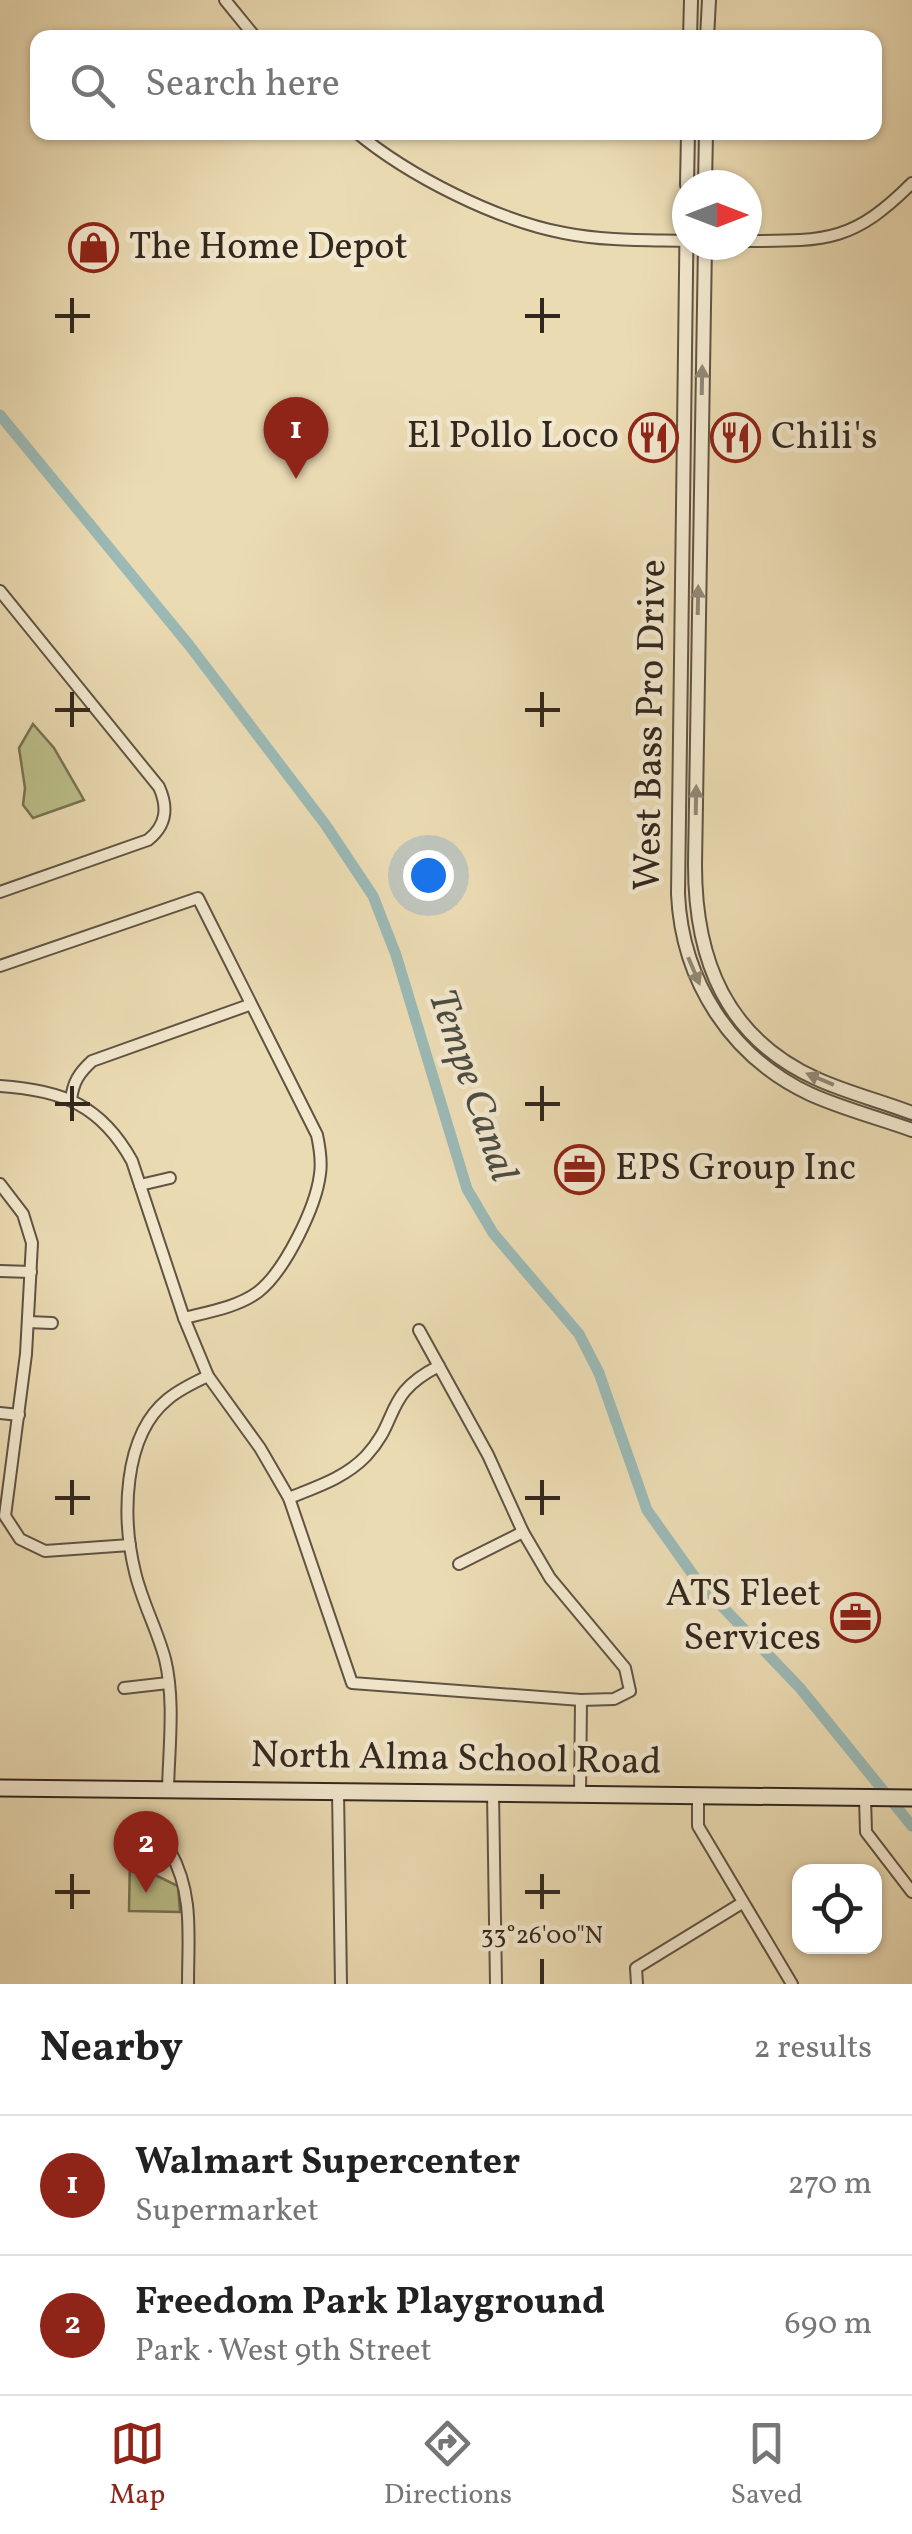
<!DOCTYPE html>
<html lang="en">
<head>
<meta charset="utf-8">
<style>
	:root { --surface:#fff; --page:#f6f6f6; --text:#222; --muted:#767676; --line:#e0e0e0; --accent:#8f2418 }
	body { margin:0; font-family:Vollkorn,serif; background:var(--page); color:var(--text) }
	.controls { position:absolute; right:30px; bottom:30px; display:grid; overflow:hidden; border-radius:20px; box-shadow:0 2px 8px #0004 }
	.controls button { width:90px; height:90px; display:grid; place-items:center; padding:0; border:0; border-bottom:2px solid var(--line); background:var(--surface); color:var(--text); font:50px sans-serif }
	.compass { position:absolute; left:672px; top:170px; width:90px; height:90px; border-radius:50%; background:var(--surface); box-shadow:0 2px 8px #0004; rotate:90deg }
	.you { position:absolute; left:428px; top:875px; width:35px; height:35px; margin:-25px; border:8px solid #fff; border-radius:50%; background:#1a73e8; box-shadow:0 0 0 15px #1a73e833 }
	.badge { display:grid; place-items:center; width:65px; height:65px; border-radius:50%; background:var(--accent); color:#fff; font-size:32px; font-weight:700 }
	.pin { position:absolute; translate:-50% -82px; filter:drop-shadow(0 2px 5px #0008) }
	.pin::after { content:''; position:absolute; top:52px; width:35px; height:30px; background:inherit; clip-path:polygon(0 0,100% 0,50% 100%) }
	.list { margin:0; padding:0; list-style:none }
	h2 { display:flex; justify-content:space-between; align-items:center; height:130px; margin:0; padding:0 40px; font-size:42px }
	h2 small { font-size:32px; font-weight:400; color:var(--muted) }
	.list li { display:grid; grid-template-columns:65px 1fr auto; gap:30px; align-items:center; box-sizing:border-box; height:140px; padding:0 40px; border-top:2px solid var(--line) }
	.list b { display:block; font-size:38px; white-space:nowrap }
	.list p { margin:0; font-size:32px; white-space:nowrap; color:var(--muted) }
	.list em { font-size:32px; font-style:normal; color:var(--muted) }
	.icon { flex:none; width:55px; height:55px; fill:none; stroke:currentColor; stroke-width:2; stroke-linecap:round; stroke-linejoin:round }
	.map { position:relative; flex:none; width:912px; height:1984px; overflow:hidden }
	.search { position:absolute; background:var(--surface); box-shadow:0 2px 8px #0004; left:30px; right:30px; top:30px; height:110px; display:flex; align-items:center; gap:25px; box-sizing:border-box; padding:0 35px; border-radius:20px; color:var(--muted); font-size:38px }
	.sheet { height:410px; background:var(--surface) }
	nav { display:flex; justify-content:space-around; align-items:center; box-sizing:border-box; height:140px; border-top:2px solid var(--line); background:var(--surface); font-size:28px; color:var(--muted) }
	nav a { display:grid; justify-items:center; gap:5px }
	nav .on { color:var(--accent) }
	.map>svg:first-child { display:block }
	.green { fill:#bbbf8a; stroke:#767354; stroke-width:2.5 }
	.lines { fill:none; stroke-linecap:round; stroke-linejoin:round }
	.canal { stroke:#9bb9b5; stroke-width:11 }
	.minor-casing { stroke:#605443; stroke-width:14 }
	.tertiary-casing { stroke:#605443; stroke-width:16 }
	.secondary-casing { stroke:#32271e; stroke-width:19 }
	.minor { stroke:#f2e8ce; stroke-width:10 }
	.tertiary { stroke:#f2e8ce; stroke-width:12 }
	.secondary { stroke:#f2e8ce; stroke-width:15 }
	.oneway { fill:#928876 }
	.ticks { fill:none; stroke:#32271e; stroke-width:4 }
	.labels { text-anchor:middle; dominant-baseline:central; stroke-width:9; stroke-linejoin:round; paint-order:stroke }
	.poi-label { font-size:38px; fill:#32271e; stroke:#f2e8ce; text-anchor:start }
	.street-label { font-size:38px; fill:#32271e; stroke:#f2e8ce }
	.water-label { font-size:40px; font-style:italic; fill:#4c4c44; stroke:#f2e8ce }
	.ticks-label { font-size:25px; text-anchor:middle; fill:#32271e; stroke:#f2e8ce; stroke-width:9; stroke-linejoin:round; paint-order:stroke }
</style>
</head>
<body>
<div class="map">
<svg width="912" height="1984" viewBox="0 0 912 1984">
	<rect width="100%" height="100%" fill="#ebdbb3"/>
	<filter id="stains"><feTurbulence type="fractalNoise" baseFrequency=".002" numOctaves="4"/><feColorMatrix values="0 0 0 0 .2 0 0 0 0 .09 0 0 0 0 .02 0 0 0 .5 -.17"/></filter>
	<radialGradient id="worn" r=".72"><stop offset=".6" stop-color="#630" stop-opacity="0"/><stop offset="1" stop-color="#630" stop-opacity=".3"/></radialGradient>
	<g class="green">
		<path d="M 33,724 L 54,748 L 84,800 L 33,818 L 23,805 L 25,788 L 19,748 Z"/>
		<path d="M 130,1857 L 143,1857 L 151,1873 L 178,1886 L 180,1912 L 129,1911 Z"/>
	</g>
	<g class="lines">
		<path class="canal" d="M 0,415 L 189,645 L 325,824 L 373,896 L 396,955 L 467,1189 L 493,1233 L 579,1334 L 599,1373 L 647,1510 L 696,1579 L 800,1688 L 912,1826"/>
		<defs>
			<g id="minor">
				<path d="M 225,0 L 256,38"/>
				<path d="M 356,132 C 409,176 496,220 564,233 C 604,241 646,240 687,241"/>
				<path d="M 747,241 C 827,241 853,242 912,183"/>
				<path d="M 0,591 L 159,787 C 168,807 167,825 148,840 L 0,892"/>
				<path d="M 0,966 L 198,898 L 317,1135 C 320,1149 322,1161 320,1174 C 316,1207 285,1271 258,1292 C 238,1307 208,1312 184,1318"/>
				<path d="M 0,1086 C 62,1090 101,1105 132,1161 L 184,1318 L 208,1376 L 260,1448 L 289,1498 L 352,1683 L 581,1700 L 614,1699 L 630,1691 L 625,1668 L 550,1578 L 523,1532 L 488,1455 L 419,1330"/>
				<path d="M 71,1100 C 73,1082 79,1073 92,1061 L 249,1005"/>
				<path d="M 0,1184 L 23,1214 L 32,1243 L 26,1354 L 5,1516 L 20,1539 L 45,1551 L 130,1545"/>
				<path d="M 140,1185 L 170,1178"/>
				<path d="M 0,1271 L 31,1272"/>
				<path d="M 28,1322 L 52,1323"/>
				<path d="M 0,1413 L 19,1415"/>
				<path d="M 289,1498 C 316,1487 345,1478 366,1456 C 400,1420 383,1394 439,1366"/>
				<path d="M 459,1564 L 523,1532"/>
				<path d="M 124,1688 L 168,1683"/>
				<path d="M 168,1789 C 169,1747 175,1700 165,1659 C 157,1629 142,1602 135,1572 C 122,1519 122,1436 168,1399 C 180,1389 195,1382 208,1376"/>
				<path d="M 338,1791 L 341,1984"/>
				<path d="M 493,1793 L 496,1984"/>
				<path d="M 580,1795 L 581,1700"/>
				<path d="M 698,1796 L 698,1826 L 792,1984"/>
				<path d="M 865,1798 L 866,1832 L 912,1892"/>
				<path d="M 170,1851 C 194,1894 188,1936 188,1984"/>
				<path d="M 637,1984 L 636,1968 L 742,1903"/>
			</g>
			<g id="tertiary">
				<path d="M 690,38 L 691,0"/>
				<path d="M 707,38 L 709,0"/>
				<path d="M 687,185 L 688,132"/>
				<path d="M 705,185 L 706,132"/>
				<path d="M 687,197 L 678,894 C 682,981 731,1057 810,1094 C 843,1109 879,1118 912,1130"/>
				<path d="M 705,245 L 695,865 C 695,960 726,1038 817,1079 C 848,1093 881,1101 912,1113"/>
			</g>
			<path id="secondary" d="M 0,1788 L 912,1798"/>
		</defs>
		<use href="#minor" class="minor-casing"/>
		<use href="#tertiary" class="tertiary-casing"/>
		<use href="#secondary" class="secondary-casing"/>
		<use href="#minor" class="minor"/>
		<use href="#tertiary" class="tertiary"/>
		<use href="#secondary" class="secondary"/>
	</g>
	<defs><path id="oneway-solid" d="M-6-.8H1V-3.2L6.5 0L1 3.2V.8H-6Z" transform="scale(2.5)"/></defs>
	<g class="oneway">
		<use href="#oneway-solid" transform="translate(702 380) rotate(-89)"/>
		<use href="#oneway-solid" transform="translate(698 600) rotate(-89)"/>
		<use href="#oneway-solid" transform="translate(696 800) rotate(-89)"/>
		<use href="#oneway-solid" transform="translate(694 971) rotate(67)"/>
		<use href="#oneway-solid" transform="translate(820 1079) rotate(-157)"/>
	</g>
	<path class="ticks" d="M 72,298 L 72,333M 542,298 L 542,333M 55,316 L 90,316M 525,316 L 560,316M 72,692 L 72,727M 542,692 L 542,727M 55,710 L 90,710M 525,710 L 560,710M 72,1086 L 72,1121M 542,1086 L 542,1121M 55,1104 L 90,1104M 525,1104 L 560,1104M 72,1480 L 72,1515M 542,1480 L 542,1515M 55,1498 L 90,1498M 525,1498 L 560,1498M 72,1874 L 72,1909M 542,1874 L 542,1909M 55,1892 L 90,1892M 525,1892 L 560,1892M 542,1959 L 542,1984"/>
	<defs>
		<symbol id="shop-ring" viewBox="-11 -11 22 22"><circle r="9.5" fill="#f2e8ce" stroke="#8f2418" stroke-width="1.5"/><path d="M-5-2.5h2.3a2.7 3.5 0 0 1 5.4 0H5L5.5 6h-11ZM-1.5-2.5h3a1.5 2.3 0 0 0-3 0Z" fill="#8f2418"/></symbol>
		<symbol id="restaurant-ring" viewBox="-11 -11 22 22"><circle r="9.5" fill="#f2e8ce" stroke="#8f2418" stroke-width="1.5"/><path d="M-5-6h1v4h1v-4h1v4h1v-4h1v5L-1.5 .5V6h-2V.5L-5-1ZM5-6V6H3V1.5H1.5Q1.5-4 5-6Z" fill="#8f2418"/></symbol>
		<symbol id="office-ring" viewBox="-11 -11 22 22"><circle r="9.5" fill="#f2e8ce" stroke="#8f2418" stroke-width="1.5"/><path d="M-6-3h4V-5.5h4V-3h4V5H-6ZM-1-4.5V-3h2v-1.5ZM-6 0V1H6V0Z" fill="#8f2418"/></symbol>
	</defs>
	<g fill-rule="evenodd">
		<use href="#shop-ring" x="66" y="220" width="55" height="55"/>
		<use href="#restaurant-ring" x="626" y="410" width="55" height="55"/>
		<use href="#restaurant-ring" x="708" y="410" width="55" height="55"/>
		<use href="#office-ring" x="552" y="1142" width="55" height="55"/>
		<use href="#office-ring" x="828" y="1590" width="55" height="55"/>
	</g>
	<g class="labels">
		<g class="poi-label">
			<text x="129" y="248">The Home Depot</text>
			<text x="619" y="437" text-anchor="end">El Pollo Loco</text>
			<text x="771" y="438">Chili's</text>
			<text x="615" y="1169">EPS Group Inc</text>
			<text x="821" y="1595" text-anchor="end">ATS Fleet<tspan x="821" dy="44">Services</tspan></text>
		</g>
		<g class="street-label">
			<text transform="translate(652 725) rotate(-89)">West Bass Pro Drive</text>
			<text transform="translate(456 1760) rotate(1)">North Alma School Road</text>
		</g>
		<g class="water-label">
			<text transform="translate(471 1086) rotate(71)">Tempe Canal</text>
		</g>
	</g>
	<g class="ticks-label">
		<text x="542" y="1943">33°26'00"N</text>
	</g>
	<rect width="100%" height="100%" filter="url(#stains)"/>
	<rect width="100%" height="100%" fill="url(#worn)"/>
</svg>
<div class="controls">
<button><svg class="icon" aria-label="locate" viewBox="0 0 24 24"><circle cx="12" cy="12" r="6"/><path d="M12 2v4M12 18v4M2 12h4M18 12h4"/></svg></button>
</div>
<svg class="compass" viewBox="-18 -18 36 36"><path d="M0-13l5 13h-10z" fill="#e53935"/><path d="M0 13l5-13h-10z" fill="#767676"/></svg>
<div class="you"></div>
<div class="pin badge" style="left:296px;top:479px">1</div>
<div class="pin badge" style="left:146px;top:1893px">2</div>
<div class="search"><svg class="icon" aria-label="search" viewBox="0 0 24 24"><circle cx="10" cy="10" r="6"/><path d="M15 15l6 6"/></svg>Search here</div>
</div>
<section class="sheet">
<h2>Nearby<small>2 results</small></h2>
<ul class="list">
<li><span class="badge">1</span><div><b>Walmart Supercenter</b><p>Supermarket</p></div><em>270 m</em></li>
<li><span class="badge">2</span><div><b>Freedom Park Playground</b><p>Park · West 9th Street</p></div><em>690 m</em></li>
</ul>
</section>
<nav>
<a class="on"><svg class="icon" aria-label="map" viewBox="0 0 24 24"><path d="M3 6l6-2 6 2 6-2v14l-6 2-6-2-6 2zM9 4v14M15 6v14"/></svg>Map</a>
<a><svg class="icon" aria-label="directions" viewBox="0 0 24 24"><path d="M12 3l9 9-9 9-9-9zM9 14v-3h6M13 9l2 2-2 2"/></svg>Directions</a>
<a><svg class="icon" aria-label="saved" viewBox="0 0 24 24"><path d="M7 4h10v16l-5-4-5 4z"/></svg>Saved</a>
</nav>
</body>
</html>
